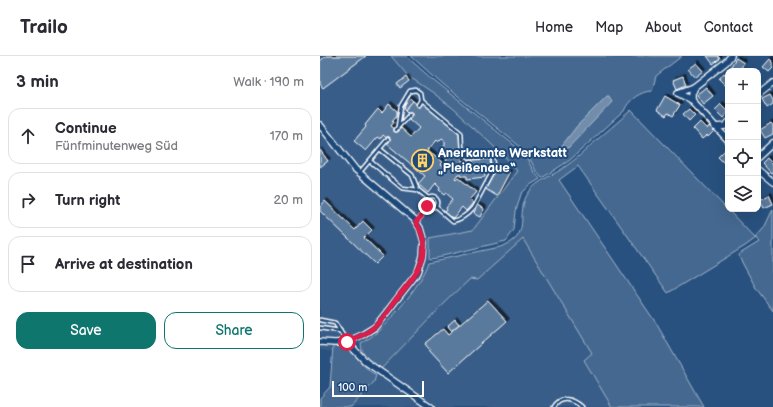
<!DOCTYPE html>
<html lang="en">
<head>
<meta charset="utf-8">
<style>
	:root { --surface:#fff; --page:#f7f7f7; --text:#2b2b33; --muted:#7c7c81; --line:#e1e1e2; --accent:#0f766e }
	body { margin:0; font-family:"Balsamiq Sans",sans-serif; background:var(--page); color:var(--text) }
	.controls { position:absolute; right:12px; top:12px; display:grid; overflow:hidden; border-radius:8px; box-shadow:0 4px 16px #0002 }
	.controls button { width:36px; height:36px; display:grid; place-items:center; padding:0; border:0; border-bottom:1px solid var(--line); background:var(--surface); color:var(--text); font:20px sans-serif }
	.scale { position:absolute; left:12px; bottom:10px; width:92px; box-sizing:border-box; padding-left:4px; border:2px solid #fff; border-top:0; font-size:11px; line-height:14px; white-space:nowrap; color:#fff; -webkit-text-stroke:3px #1f4a7a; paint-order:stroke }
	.stop { position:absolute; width:12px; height:12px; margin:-9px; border:3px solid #e11d48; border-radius:50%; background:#fff }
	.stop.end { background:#e11d48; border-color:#fff; box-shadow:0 1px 4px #0008 }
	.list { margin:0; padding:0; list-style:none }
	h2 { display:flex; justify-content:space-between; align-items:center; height:52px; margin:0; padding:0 16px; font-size:17px }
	h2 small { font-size:13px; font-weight:400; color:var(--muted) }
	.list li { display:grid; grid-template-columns:26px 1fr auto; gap:12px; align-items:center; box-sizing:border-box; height:56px; margin:0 8px 8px; padding:0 8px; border:1px solid var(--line); border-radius:12px }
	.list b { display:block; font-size:15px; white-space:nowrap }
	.list p { margin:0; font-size:13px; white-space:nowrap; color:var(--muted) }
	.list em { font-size:13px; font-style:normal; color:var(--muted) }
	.actions { display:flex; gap:8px; padding:12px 16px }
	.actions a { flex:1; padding:9px 0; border:1px solid var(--accent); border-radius:12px; text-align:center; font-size:14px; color:var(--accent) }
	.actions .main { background:var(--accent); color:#fff }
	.icon { flex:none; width:22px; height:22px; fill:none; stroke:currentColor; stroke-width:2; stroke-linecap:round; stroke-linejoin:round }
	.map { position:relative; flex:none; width:453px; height:351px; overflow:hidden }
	header { display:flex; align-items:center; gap:24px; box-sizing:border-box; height:56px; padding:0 20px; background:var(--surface); border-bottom:1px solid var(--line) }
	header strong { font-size:19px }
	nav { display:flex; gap:22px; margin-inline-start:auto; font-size:14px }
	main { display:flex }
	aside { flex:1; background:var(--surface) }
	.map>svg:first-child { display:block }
	.built { fill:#375d88 }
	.green { fill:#446890; stroke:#a2b4c8 }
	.water { fill:#718dab; stroke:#aabbcd }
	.building { fill:#5a7a9d; stroke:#fff; fill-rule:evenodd; filter:url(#shadow) }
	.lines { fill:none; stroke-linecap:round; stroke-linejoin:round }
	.service-casing { stroke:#fff; stroke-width:5.5 }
	.minor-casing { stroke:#fff; stroke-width:8 }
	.service { stroke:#1f4a7a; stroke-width:2.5 }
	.minor { stroke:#1f4a7a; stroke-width:5.5 }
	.route { stroke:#e11d48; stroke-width:5 }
	.labels { text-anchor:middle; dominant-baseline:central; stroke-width:4; stroke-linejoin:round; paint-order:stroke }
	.poi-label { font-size:13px; font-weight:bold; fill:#fff; stroke:#1f4a7a; text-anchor:start }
</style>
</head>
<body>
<header>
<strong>Trailo</strong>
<nav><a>Home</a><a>Map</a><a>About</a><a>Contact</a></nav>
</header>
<main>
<aside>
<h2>3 min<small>Walk · 190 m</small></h2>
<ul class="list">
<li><svg class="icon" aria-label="ahead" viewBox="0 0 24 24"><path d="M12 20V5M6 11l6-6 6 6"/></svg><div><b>Continue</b><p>Fünfminutenweg Süd</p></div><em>170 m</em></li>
<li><svg class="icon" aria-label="right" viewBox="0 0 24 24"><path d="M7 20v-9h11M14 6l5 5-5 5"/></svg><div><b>Turn right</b></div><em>20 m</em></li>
<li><svg class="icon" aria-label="arrive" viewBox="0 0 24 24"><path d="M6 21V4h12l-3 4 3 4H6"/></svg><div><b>Arrive at destination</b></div></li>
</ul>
<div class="actions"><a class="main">Save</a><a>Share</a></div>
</aside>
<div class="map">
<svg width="453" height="351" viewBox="0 0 453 351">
	<defs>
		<filter id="shadow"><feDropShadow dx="2.5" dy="-2.5" stdDeviation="0" flood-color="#0009"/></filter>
	</defs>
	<rect width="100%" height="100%" fill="#28517f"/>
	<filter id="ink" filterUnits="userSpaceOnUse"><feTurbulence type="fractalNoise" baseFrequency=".025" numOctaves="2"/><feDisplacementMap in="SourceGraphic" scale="8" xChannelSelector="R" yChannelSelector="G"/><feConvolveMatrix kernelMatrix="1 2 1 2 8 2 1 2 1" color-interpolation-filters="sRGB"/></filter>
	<g filter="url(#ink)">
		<g class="built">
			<path d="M 0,0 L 71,0 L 88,20 L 112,36 L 134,53 L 186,102 L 197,115 L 153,174 L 110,182 L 110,202 L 108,209 L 102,221 L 68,266 L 55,278 L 41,287 L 27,292 L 20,290 L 14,290 L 13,296 L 0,294 Z"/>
			<path d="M 203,183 L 273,297 L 264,304 L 292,351 L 31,351 L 54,326 L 56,319 L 66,307 L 124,248 L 150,223 L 157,224 Z"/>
		</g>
		<g class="green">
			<path d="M 71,0 L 86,0 L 113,24 L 204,97 L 214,116 L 220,123 L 210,129 L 201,138 L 196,155 L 194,174 L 186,185 L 118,201 L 110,202 L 110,182 L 153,174 L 197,115 L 186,102 L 134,53 L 112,36 L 88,20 Z"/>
			<path d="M 91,0 L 362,0 L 336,20 L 332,35 C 321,35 308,44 304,55 L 250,104 L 222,122 L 216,115 L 207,97 L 202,92 L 122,28 Z"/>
			<path d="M 311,54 L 435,182 L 444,172 L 453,153 L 453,255 L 436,232 L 418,199 L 439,186 L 436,182 L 425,190 L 348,237 L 258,110 L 239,124 L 336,267 L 384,351 L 292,351 L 264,304 L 272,297 L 203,183 L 157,224 L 150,223 L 124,248 L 61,313 C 51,306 41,301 41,287 C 46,284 52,281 56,277 C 71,265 104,224 109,206 L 180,191 C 215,180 193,158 209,136 C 217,124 235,119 246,110 C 255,104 264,96 272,88 C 285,77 298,66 311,54 Z"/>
			<path d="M 13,290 C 36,289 38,310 56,319 L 54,326 L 31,351 L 0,351 L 0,342 L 10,331 Z"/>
		</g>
		<path class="water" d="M 287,40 L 289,40 L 292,46 L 248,92 L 242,94 L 240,92 L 257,70 Z"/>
		<g class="building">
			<path d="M 6,0 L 46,0 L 3,32 L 0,28 L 0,5 Z"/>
			<path d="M 387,0 L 398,0 L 400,3 L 393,8 Z"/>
			<path d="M 416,2 L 424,7 L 419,15 L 411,10 Z"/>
			<path d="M 450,3 L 453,6 L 453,12 L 449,16 L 443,11 Z"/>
			<path d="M 376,7 L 383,15 L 375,21 L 368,13 Z"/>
			<path d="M 404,17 L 408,20 L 408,25 L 405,29 L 399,23 Z"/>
			<path d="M 363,20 L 366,29 L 357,33 L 353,24 Z"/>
			<path d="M 86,21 L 89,25 L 80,32 L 77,28 Z"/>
			<path d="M 386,31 L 393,40 L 383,48 L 376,39 Z"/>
			<path d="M 450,39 L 453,44 L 453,48 L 447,52 L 442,43 Z"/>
			<path d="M 345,40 L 360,49 L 353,60 L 348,57 L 346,60 L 337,54 Z"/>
			<path d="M 89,41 L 93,45 L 85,54 L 84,53 L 85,48 Z"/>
			<path d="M 93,45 L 99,50 L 102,47 L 139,78 L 141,105 L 170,103 L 171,112 L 164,113 L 165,121 L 147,123 L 147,120 L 141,120 L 141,118 L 138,118 L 135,122 L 136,123 L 138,121 L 156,136 L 149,144 L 153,147 L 146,155 L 142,151 L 133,162 L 125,155 L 127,153 L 126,151 L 133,143 L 126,137 L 124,139 L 119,135 L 120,133 L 115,128 L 108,137 L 98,128 L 105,120 L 67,88 L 70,85 L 63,79 L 61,83 L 58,81 L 46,95 L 34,85 L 46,71 L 45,69 L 58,53 L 62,57 L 69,48 L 77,55 L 77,59 L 72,65 L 74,66 L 71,70 L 78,76 L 81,72 L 91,81 L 99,72 L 89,63 L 91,60 L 85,54 ZM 121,83 L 124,85 L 124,90 L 122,91 L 123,100 L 125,100 L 126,108 L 128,108 L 128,110 L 125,113 L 120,109 L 122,107 L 107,95 L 115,85 L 117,87 Z"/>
			<path d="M 401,48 L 408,55 L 408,56 L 403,62 L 395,54 Z"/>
			<path d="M 369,53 L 375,59 L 369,65 L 363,58 Z"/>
			<path d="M 380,66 L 387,73 L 389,70 L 394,75 L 388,81 L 387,79 L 382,83 L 373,73 Z"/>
			<path d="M 451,67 L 453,69 L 453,78 L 445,82 L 440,74 Z"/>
			<path d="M 0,94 L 8,105 L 0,111 Z"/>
			<path d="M 405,94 L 408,97 L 408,103 L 404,107 L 398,101 Z"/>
			<path d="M 447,102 L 453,108 L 453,116 L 451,117 L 442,107 Z"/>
			<path d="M 178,111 L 189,117 L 177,140 L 167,134 L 166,132 Z"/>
			<path d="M 449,139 L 453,148 L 444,152 L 440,144 Z"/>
			<path d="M 5,145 L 35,174 L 43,165 L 52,174 L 44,182 L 63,200 L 55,208 L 0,155 L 0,151 Z"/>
			<path d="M 157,149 L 164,153 L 160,161 L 154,158 Z"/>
			<path d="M 168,244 L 187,265 L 128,317 L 108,295 L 110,294 L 105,288 L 123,273 L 128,279 Z"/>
			<path d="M 135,264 L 139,269 L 131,276 L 127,271 Z"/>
		</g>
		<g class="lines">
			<defs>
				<g id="service">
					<path d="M 101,44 L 141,77 C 142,86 140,97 148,101 L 170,100 L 173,101 L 174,113 L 153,152 C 148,158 142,163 133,165 L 117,151"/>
					<path d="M 78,71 L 90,58"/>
					<path d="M 76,74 L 78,71 L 81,50 L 90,35 L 96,34 L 100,37 L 101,44 L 98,49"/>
					<path d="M 60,93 L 92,119 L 98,134"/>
					<path d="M 50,105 L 82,132 L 98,134 L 108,142"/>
					<path d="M 40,116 L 68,83"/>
					<circle cx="112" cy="147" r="6"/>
					<path d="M 97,165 L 109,152"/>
					<path d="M 0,264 L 15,267 L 27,286"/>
					<path d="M 0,272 L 20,275"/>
					<path d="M 234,351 C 241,339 253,343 262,351"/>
				</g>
				<g id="minor">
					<path d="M 358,37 L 371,44 L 408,84"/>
					<path d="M 358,37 L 374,31"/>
					<path d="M 438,39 L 453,27"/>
					<path d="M 371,44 L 371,38 L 374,31 L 406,6 L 411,0"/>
					<path d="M 0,69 L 35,113 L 94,163 L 100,172 L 104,186 L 103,200 L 98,216 L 70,252 L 55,271 L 42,279 L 27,286 L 15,287 L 0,286"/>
					<path d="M 395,71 L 406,70 L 408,67"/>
					<path d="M 438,101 L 453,87"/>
					<path d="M 438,114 L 453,126"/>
					<path d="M 27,286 L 46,306 L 111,351"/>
				</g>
			</defs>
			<use href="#service" class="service-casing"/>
			<use href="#minor" class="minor-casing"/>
			<use href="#service" class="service"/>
			<use href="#minor" class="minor"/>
		</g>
	</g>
	<g class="lines" filter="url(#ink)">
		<path class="route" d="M 27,286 C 36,282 47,278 54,271 C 63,264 70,252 77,242 C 97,218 115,198 96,166 L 109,152 L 107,150"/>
	</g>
	<defs>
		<symbol id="building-ring" viewBox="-11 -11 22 22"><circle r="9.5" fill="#1f4a7a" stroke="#ffd166" stroke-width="1.5"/><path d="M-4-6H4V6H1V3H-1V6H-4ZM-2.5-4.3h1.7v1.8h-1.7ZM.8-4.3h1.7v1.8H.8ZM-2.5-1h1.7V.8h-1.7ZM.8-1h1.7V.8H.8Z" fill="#ffd166"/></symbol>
	</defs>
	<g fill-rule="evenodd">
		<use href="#building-ring" x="90" y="92" width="25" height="25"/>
	</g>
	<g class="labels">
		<g class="poi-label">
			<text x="118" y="97">Anerkannte Werkstatt<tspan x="118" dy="15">„Pleißenaue“</tspan></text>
		</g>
	</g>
</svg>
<div class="controls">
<button>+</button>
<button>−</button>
<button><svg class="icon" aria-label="locate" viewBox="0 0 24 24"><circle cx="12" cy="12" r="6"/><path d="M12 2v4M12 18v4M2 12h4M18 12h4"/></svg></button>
<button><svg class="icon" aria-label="layers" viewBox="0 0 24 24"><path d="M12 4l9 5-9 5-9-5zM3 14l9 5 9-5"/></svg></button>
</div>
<div class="scale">100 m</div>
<div class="stop" style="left:27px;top:286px"></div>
<div class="stop end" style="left:107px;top:150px"></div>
</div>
</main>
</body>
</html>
